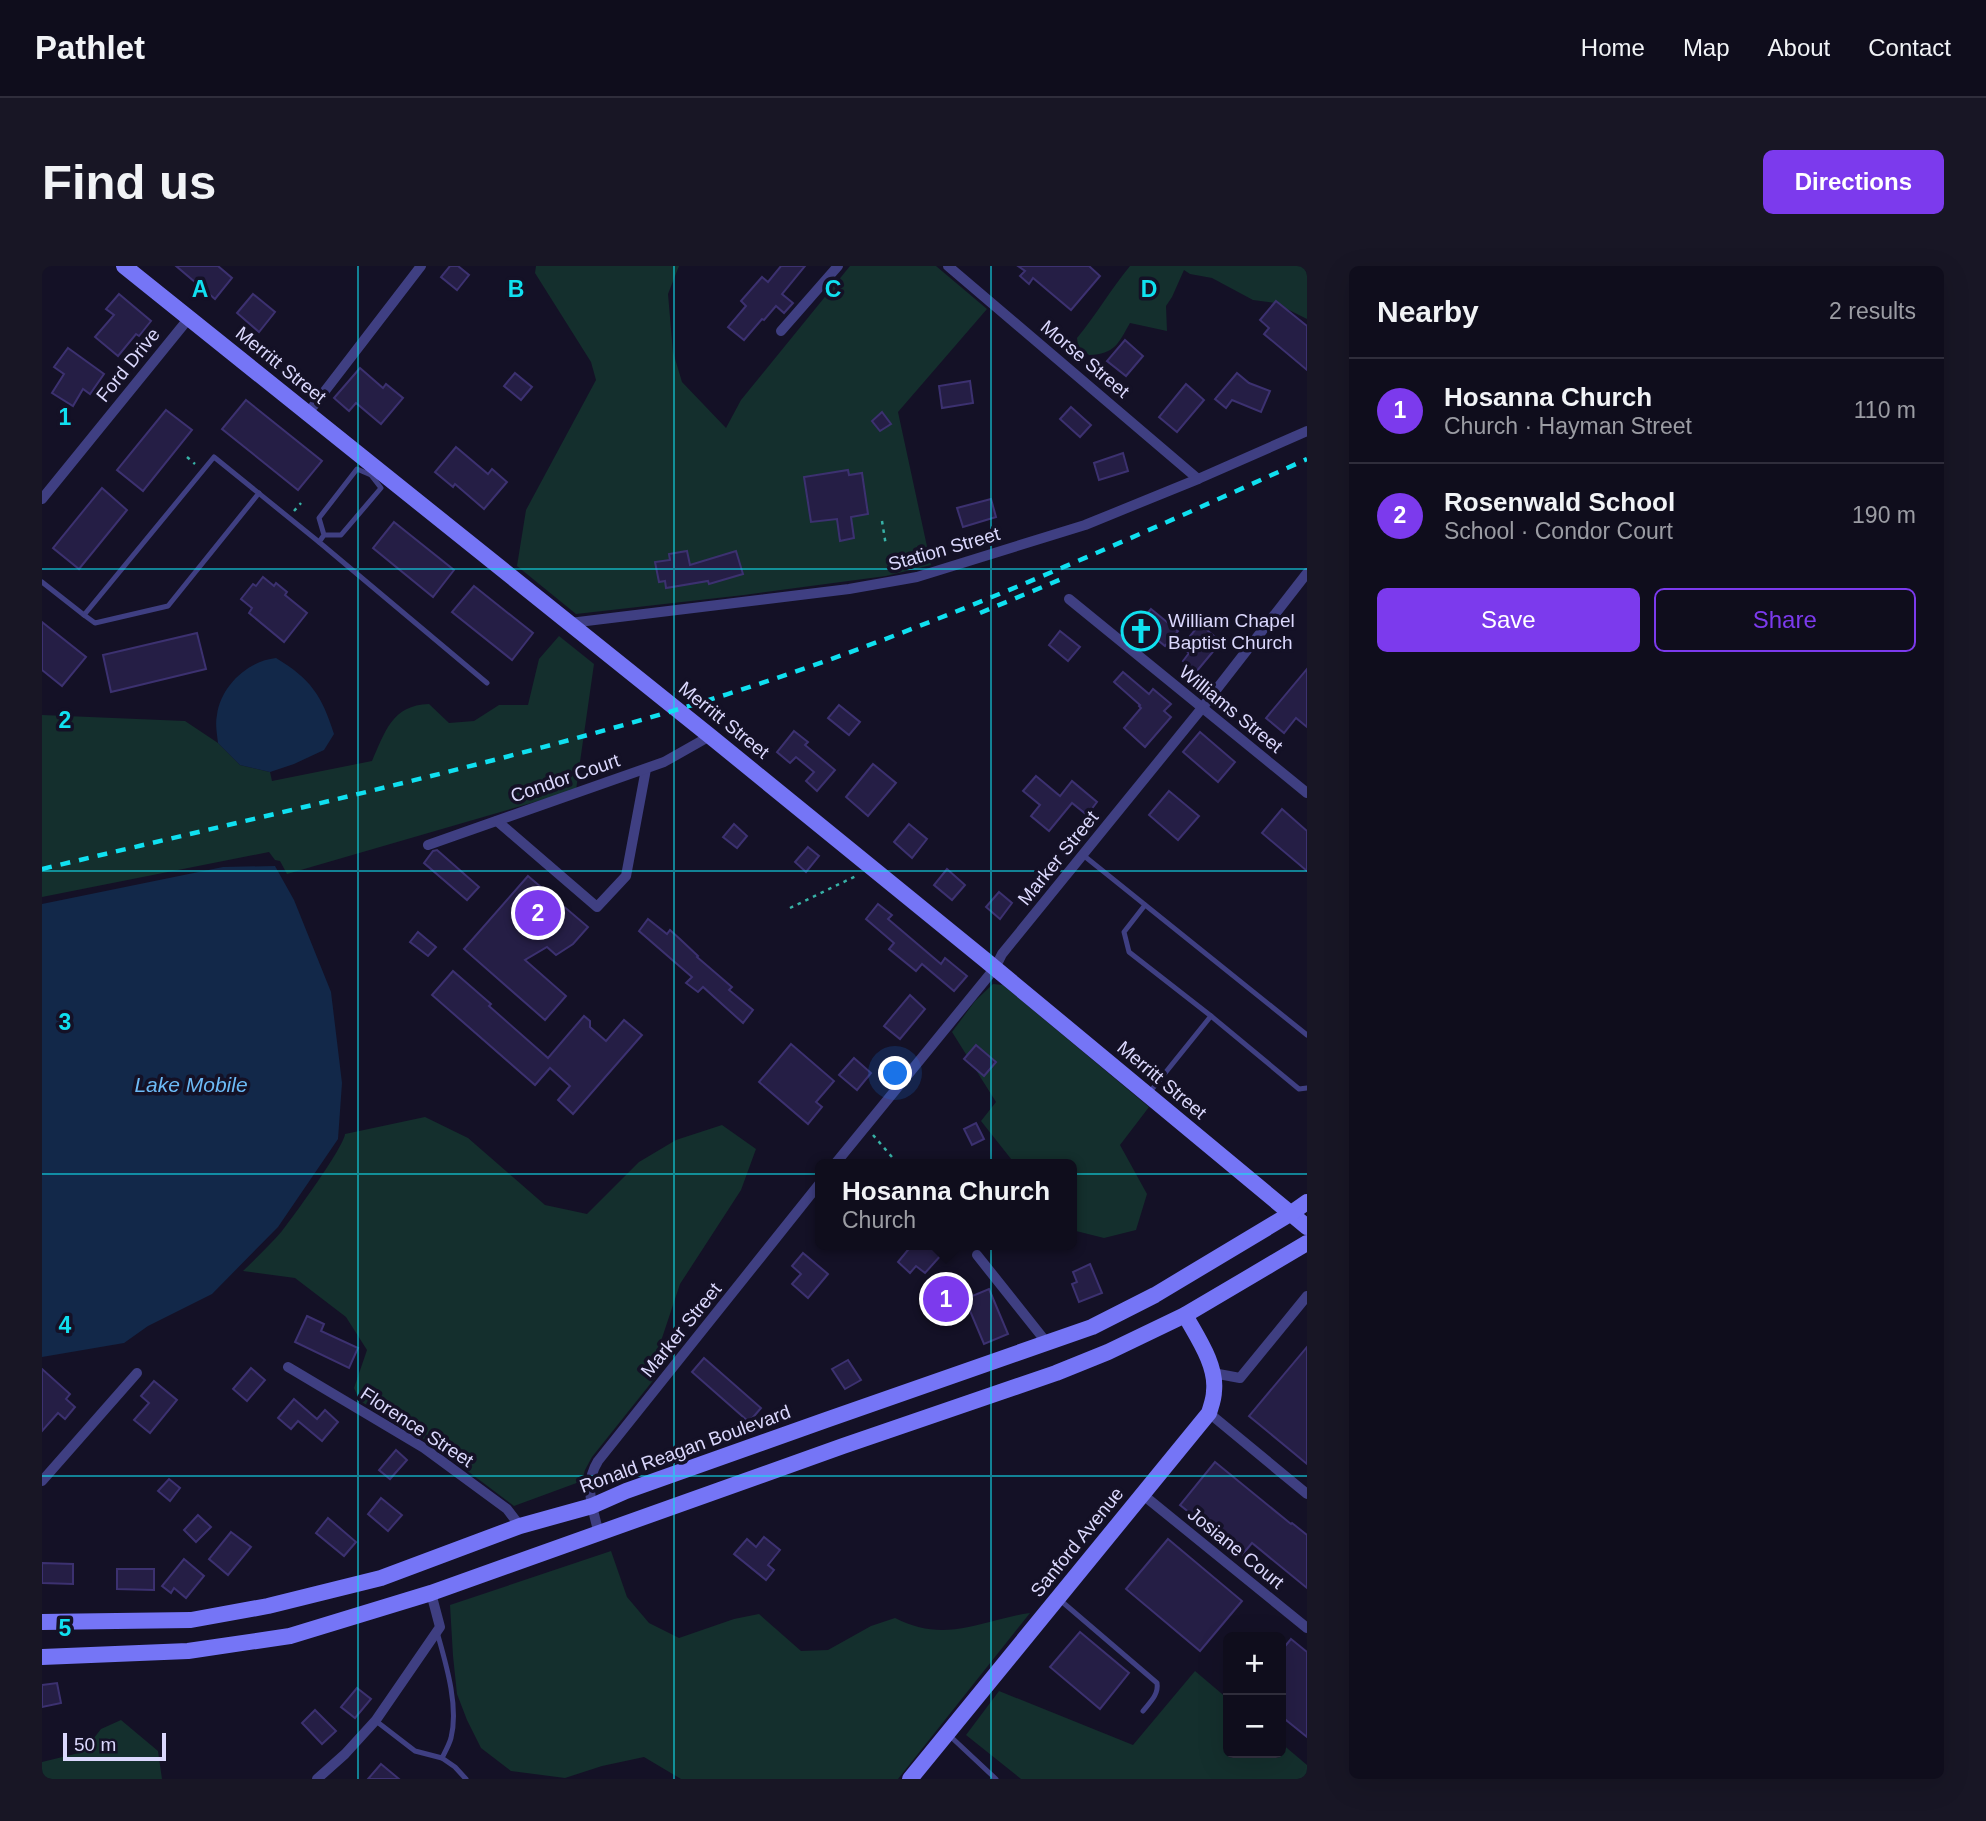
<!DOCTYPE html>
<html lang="en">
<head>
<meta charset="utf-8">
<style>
	:root { --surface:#0f0d1c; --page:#181625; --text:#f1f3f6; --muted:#9b9ca3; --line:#2f2d3b; --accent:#7c3aed }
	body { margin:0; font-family:Arial,sans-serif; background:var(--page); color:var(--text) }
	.controls { position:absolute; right:21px; bottom:21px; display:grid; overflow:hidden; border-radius:10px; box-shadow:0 7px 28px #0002 }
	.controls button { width:63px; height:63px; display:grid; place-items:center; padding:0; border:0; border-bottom:2px solid var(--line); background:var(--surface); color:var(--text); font:35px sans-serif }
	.scale { position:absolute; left:21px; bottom:18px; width:103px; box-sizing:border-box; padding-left:7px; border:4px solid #dbd8fd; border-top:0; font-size:19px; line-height:24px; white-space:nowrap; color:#dbd8fd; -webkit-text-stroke:5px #141126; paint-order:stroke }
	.you { position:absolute; left:854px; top:808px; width:24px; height:24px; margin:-18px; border:5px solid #fff; border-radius:50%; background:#1a73e8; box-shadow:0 0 0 10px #1a73e833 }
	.badge { display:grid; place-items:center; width:46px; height:46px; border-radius:50%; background:var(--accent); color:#fff; font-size:23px; font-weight:700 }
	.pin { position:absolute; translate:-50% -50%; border:4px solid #fff; box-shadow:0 2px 7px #0006 }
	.popup { position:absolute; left:773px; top:893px; width:262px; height:91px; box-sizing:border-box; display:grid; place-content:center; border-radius:10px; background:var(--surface); filter:drop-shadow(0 2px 5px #0005); font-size:23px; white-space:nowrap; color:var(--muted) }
	.popup b { font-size:26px; color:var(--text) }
	.popup::after { content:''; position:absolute; left:50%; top:100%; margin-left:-14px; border:14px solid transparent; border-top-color:var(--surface) }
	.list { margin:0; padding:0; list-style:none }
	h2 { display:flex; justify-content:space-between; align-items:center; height:91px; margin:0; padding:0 28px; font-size:30px }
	h2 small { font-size:23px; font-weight:400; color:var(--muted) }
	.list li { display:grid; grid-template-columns:46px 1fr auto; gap:21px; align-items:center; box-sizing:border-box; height:105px; padding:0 28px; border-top:2px solid var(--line) }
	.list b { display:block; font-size:26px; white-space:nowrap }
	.list p { margin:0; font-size:23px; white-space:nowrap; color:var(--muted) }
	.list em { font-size:23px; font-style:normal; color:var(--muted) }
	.actions { display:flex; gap:14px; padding:21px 28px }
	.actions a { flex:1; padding:16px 0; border:2px solid var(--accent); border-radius:10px; text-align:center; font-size:24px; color:var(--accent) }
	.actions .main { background:var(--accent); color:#fff }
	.map { position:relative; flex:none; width:1265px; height:1513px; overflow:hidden; border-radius:10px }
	header { display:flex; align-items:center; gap:42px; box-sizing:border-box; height:98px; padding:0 35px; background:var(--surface); border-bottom:2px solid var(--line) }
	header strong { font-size:33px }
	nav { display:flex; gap:38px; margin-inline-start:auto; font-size:24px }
	.intro { display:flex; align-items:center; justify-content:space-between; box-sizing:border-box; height:168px; padding:0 42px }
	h1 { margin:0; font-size:49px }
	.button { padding:18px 32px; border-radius:10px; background:var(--accent); color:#fff; font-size:24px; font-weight:700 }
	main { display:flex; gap:42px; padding:0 42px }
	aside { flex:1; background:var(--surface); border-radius:10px; box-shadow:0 7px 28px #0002 }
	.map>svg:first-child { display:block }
	.green { fill:#142f2d }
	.water { fill:#122849 }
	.building { fill:#251e45; stroke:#3c3170; stroke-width:2 }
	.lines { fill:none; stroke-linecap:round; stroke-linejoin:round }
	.path { stroke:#37b1a6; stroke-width:2.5; stroke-dasharray:3.5 5; stroke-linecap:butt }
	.lane { stroke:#3f3f82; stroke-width:5 }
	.street { stroke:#3f3f82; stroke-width:10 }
	.secondary { stroke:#7575f6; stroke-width:16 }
	.rail { stroke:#10e0f0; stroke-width:4.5; stroke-dasharray:10 9; stroke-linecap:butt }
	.grid { fill:none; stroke:#10e0f0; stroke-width:2; stroke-opacity:0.55 }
	.labels { text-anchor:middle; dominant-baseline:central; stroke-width:7; stroke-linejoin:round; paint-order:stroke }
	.street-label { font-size:19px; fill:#dbd8fd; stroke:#141126 }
	.poi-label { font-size:19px; fill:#dbd8fd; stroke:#141126; text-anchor:start }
	.water-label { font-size:21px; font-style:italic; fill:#6cbaf6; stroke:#141126 }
	.grid-label { font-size:23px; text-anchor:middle; font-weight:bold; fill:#10e0f0; stroke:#141126; stroke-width:7; stroke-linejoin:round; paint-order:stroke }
</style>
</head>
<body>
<header>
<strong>Pathlet</strong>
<nav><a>Home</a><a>Map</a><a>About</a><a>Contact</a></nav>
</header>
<div class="intro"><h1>Find us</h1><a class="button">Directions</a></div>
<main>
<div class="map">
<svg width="1265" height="1513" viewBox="0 0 1265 1513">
	<rect width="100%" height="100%" fill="#141126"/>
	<g class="green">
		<path d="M 494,0 L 637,0 L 626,28 L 631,86 L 640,116 L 684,162 L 699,134 L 808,0 L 894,0 L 945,43 L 856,146 L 889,299 L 844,310 L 702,329 L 534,348 L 475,300 L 484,244 L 554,114 L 549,96 L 493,7 Z"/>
		<path d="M 1088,0 L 1265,0 L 1265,53 L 1233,37 L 1211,34 L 1170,12 L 1148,8 L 1142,4 L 1130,31 L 1124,40 L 1125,65 L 1088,57 C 1076,78 1073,88 1047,89 L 1036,80 L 1035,72 C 1054,49 1069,23 1088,0 Z"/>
		<path d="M 517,370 L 552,398 L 534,524 L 245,608 L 238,595 L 233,594 L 227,586 L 0,631 L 0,449 L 143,455 L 176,477 L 198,499 L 228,506 L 230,515 L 330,495 C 343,466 350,439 387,438 L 407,457 L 432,455 L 457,439 L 486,439 L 497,393 Z"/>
		<path d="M 951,718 L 961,719 L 1107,841 L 1078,879 L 1105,928 L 1094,964 L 1062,972 L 1030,964 L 1030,898 L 973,898 L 939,855 L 954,836 L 910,766 L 933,735 Z"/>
		<path d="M 383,851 L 426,872 L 503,939 L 545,948 L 597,896 L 634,874 L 680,859 L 714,883 L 699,924 L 638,1018 L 613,1093 L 613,1112 L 550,1191 L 543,1204 L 540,1215 L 472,1240 L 387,1176 L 318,1135 L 312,1122 L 325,1084 L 304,1051 L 253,1012 L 201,1005 C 214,992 228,979 240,965 C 251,951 302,881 303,868 Z"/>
		<path d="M 569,1285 L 585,1331 L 607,1357 L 637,1372 L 692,1353 L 717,1348 L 759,1385 L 786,1384 L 829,1360 L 853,1352 C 890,1371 918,1364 955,1354 C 966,1352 977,1348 988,1347 L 856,1513 L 639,1513 L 602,1491 L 560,1500 L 523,1512 L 469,1505 L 439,1482 L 425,1454 L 415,1428 L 411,1390 L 408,1339 Z"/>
		<path d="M 1153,1405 L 1186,1433 L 1186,1487 L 1239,1487 L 1239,1477 L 1265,1499 L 1265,1513 L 979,1513 L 924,1469 L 957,1425 L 1091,1479 Z"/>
		<path d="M 79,1454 L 116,1485 L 120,1513 L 0,1513 L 0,1496 L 41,1486 L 59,1463 Z"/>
	</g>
	<g class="water">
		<path d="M 234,392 C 269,413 280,430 292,468 L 282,484 L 252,498 L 228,506 L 198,499 L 176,477 C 175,468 173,458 175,449 C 179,420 206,395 234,392 Z"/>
		<path d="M 233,600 L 252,634 L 289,726 L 300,817 L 296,873 L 236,961 L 170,1028 L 106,1060 L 82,1077 L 0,1091 L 0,638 L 181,601 Z"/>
	</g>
	<g class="building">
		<path d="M 134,0 L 176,0 L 190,12 L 173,33 Z"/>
		<path d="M 408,0 L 416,0 L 427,9 L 415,24 L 399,11 Z"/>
		<path d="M 739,0 L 763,0 L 740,28 L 751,37 L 742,47 L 734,40 L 722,54 L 720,53 L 702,74 L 686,61 L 704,40 L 699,35 L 720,11 L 726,16 Z"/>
		<path d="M 976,0 L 1047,0 L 1058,10 L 1029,44 L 991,12 L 987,18 L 978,10 L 983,5 Z"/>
		<path d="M 77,28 L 109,55 L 97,70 L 94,68 L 76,90 L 53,71 L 72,49 L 64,43 Z"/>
		<path d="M 211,28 L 233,46 L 217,66 L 195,47 Z"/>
		<path d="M 1234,35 L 1265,60 L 1265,104 L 1222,68 L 1227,62 L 1218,54 Z"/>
		<path d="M 1083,74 L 1101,90 L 1084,110 L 1065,95 Z"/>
		<path d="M 26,82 L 62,108 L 48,128 L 41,123 L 31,140 L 10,127 L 22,108 L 12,101 Z"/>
		<path d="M 318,102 L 341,122 L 344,118 L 361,132 L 339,158 L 314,137 L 307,145 L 292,132 Z"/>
		<path d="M 473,107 L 490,121 L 479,134 L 462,120 Z"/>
		<path d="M 1195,107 L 1207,117 L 1228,125 L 1219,146 L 1190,134 L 1184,142 L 1173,133 Z"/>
		<path d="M 928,115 L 931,137 L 900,142 L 897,120 Z"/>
		<path d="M 1144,118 L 1162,134 L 1135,166 L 1117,151 Z"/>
		<path d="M 204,134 L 280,195 L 256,224 L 180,163 Z"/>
		<path d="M 1029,141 L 1049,159 L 1038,171 L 1018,153 Z"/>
		<path d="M 124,144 L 150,164 L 101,225 L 75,204 Z"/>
		<path d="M 840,146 L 849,158 L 838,165 L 830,155 Z"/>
		<path d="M 414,181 L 446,208 L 450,203 L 465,216 L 442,243 L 413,218 L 411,221 L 393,206 Z"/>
		<path d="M 1081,187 L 1086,205 L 1057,214 L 1052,197 Z"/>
		<path d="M 806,204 L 807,209 L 820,207 L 826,248 L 809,251 L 812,272 L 798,275 L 795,253 L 769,256 L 762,211 Z"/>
		<path d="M 60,222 L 85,244 L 37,303 L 11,282 Z"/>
		<path d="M 949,233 L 954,251 L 921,261 L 915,242 Z"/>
		<path d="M 352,256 L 412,304 L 391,331 L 331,282 Z"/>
		<path d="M 645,285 L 648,299 L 694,285 L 701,308 L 667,318 L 666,315 L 624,322 L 623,315 L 617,316 L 613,296 L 628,294 L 627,288 Z"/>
		<path d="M 221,311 L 232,320 L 234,317 L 245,326 L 243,329 L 265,347 L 242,376 L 207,347 L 210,342 L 199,333 L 211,318 L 214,320 Z"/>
		<path d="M 432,320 L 491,367 L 470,394 L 410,346 Z"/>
		<path d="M 1109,343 L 1136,365 L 1123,380 L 1096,358 Z"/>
		<path d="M 0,356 L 44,391 L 20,420 L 0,404 Z"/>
		<path d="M 1158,358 L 1179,376 L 1154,406 L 1141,395 L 1147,387 L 1139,381 Z"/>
		<path d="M 1018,365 L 1038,381 L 1026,395 L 1007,379 Z"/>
		<path d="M 155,367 L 164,403 L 69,426 L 61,389 Z"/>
		<path d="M 1265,403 L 1265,461 L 1254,452 L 1242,467 L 1224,452 Z"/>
		<path d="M 1081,406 L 1107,428 L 1111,423 L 1129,438 L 1122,445 L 1129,451 L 1103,481 L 1082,462 L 1099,442 L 1097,440 L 1098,439 L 1072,416 Z"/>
		<path d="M 797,439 L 818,456 L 807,469 L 786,452 Z"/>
		<path d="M 752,465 L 766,476 L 763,479 L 793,504 L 775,525 L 764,515 L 772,506 L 754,491 L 748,497 L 735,486 Z"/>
		<path d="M 1158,466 L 1193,496 L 1176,516 L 1141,486 Z"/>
		<path d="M 831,498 L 854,517 L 826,550 L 804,531 Z"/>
		<path d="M 994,510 L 1018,530 L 1030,515 L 1055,536 L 1045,549 L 1030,537 L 1007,565 L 989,550 L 998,539 L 981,525 Z"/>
		<path d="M 1127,525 L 1157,550 L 1136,574 L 1107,549 Z"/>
		<path d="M 1240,543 L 1265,565 L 1265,605 L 1220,567 Z"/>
		<path d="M 692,558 L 705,570 L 695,582 L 681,571 Z"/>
		<path d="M 867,558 L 885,573 L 870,592 L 852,576 Z"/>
		<path d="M 766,581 L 777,590 L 764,606 L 753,596 Z"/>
		<path d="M 395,584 L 437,621 L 425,634 L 382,597 L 391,585 Z"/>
		<path d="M 905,603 L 923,619 L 910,634 L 892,619 Z"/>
		<path d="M 486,610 L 546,661 L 531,678 L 514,689 L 505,681 L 483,694 L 524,730 L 503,754 L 422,683 Z"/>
		<path d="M 957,626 L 970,637 L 958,653 L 944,641 Z"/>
		<path d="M 836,638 L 850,649 L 846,653 L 899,698 L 903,692 L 925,710 L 912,725 L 880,698 L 874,705 L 847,683 L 852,677 L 824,653 Z"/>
		<path d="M 606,653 L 625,668 L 628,664 L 639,674 L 656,690 L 655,691 L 690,721 L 687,724 L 711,744 L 701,757 L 661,721 L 656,726 L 644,717 L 650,711 L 597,665 Z"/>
		<path d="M 376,666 L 394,681 L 386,690 L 368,676 Z"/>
		<path d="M 411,705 L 449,738 L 447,740 L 506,792 L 542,750 L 548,755 L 548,761 L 564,775 L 582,754 L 600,769 L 531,848 L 516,834 L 528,820 L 508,802 L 493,819 L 390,729 Z"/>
		<path d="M 868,729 L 883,743 L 858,773 L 842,760 Z"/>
		<path d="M 749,778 L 792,815 L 774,836 L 780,841 L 766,858 L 717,816 Z"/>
		<path d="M 934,779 L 954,796 L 942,810 L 922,793 Z"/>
		<path d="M 812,792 L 829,807 L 815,824 L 797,809 Z"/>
		<path d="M 934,857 L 942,873 L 930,879 L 922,863 Z"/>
		<path d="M 870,979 L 889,979 L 900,988 L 883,1007 L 874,1000 L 868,1007 L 856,996 Z"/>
		<path d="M 761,987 L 786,1008 L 766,1032 L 750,1018 L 759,1008 L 750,1000 Z"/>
		<path d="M 1048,998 L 1060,1027 L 1037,1036 L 1030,1018 L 1035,1016 L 1031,1006 Z"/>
		<path d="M 947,1023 L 966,1068 L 942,1078 L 923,1033 Z"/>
		<path d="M 265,1050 L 282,1058 L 279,1065 L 316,1082 L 307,1102 L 253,1076 Z"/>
		<path d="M 1265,1081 L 1265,1198 L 1207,1150 Z"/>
		<path d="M 662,1092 L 719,1142 L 707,1156 L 650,1106 Z"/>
		<path d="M 806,1094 L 819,1114 L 803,1123 L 790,1103 Z"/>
		<path d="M 209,1102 L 223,1114 L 205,1135 L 191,1123 Z"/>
		<path d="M 0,1103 L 28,1128 L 24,1133 L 33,1141 L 23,1153 L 16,1147 L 0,1165 Z"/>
		<path d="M 112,1115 L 135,1134 L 108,1167 L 92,1154 L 107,1137 L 99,1130 Z"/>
		<path d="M 252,1133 L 275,1153 L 283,1144 L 296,1156 L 280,1175 L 256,1155 L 249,1163 L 236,1152 Z"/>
		<path d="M 354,1184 L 365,1194 L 348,1213 L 337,1204 Z"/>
		<path d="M 1173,1196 L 1249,1258 L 1250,1257 L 1265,1269 L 1265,1322 L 1210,1277 L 1200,1289 L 1138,1239 Z"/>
		<path d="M 127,1213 L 138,1222 L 128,1235 L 116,1225 Z"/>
		<path d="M 339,1232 L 360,1249 L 346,1265 L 326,1248 Z"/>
		<path d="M 156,1249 L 169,1261 L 154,1276 L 142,1264 Z"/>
		<path d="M 286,1252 L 314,1276 L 302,1290 L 274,1267 Z"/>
		<path d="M 189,1266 L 209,1281 L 186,1309 L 167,1293 Z"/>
		<path d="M 722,1271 L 738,1284 L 726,1299 L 732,1304 L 724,1314 L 692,1288 L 705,1273 L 714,1281 Z"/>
		<path d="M 1126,1273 L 1200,1335 L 1158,1385 L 1084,1323 Z"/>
		<path d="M 142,1293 L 162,1310 L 144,1332 L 132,1322 L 129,1327 L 120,1320 Z"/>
		<path d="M 0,1297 L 31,1298 L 31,1318 L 0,1317 Z"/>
		<path d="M 75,1303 L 112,1303 L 112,1324 L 75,1323 Z"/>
		<path d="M 1038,1366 L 1087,1407 L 1058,1443 L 1008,1401 Z"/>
		<path d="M 1249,1373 L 1265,1386 L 1265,1471 L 1239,1450 L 1239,1385 Z"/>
		<path d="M 15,1417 L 19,1437 L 0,1441 L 0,1419 Z"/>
		<path d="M 315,1422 L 329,1433 L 313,1452 L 299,1441 Z"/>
		<path d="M 273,1444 L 294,1465 L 280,1478 L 260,1457 Z"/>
		<path d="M 339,1498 L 357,1513 L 326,1513 Z"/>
	</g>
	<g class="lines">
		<g class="path">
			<path d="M 145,191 L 153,198"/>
			<path d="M 252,245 L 259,237"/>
			<path d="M 840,255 L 844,280"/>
			<path d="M 748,642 L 816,609"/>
			<path d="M 831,869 L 856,898"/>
		</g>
		<g class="lane">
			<path d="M 282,269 L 299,269 L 339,222 L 329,209 L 315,203 L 277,252 L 282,269 L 277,276 L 445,417"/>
			<path d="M 0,316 L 42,349 L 172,191 L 277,276"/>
			<path d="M 42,349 L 53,357 L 126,340 L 217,227"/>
			<path d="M 1041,589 L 1265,769"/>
			<path d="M 1103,639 L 1082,666 L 1087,686 L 1169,750"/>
			<path d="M 1107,827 L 1169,750 L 1257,823 L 1265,822"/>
			<path d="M 1018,1334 L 1115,1417 C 1117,1429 1107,1437 1101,1445"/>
			<path d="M 395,1366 C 404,1398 417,1440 409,1472 C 407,1479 403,1486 400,1492"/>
			<path d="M 334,1455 L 373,1485 L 400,1492 L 413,1501 L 424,1513"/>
			<path d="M 908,1470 L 954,1513"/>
		</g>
		<g class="street">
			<path d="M 906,0 L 1156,213"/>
			<path d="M 739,65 L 796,0"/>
			<path d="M 266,147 L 379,0"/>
			<path d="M 0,233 L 147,52"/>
			<path d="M 1027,333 L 1265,527"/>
			<path d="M 528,357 L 807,323 L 875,311 L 1043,259 L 1156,213 L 1265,165"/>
			<path d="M 455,555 L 555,641 L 584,610 L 604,503"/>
			<path d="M 386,579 L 622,496 L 668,470"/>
			<path d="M 793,898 L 953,702 L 960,688 L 1160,442 L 1265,307"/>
			<path d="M 935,989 L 1005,1077"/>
			<path d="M 246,1101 L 382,1182 L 465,1243 L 478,1260"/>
			<path d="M 1171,1107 L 1198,1112 L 1265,1030"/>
			<path d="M 1167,1147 L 1265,1228"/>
			<path d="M 0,1215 L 95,1107"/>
			<path d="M 1100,1228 L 1265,1362"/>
			<path d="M 557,1268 C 551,1243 541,1219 556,1195 L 778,917"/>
			<path d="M 275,1513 L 303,1488 L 334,1454 L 398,1361 L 389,1327"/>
		</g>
		<g class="secondary">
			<path d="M 82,0 L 668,470 L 942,693 L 1265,961"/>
			<path d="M 0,1356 L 149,1354 L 226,1340 L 339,1312 L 478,1260 L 550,1240 L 584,1225 L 784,1154 L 1050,1061 L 1113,1029 L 1248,948 L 1265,936"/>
			<path d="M 0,1391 L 146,1385 L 248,1370 L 389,1327 L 801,1180 L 1014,1107 L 1066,1086 L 1143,1049 L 1265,977"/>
			<path d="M 868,1513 L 1167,1147 C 1169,1140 1172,1133 1172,1125 C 1175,1099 1155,1071 1143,1049"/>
		</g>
		<g class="rail">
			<path d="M 938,347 L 1022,312"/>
			<path d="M 0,603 C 213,552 427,505 637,443 C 853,379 1060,286 1265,193"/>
		</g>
	</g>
	<path class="grid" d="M 316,0 L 316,1513M 632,0 L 632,1513M 949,0 L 949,1513M 0,303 L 1265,303M 0,605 L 1265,605M 0,908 L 1265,908M 0,1210 L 1265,1210"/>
	<defs>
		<symbol id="church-ring" viewBox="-11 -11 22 22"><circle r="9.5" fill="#141126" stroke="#10e0f0" stroke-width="1.5"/><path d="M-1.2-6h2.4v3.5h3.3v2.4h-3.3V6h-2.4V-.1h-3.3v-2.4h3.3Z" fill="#10e0f0"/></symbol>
	</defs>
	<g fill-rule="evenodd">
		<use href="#church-ring" x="1077" y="343" width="44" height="44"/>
	</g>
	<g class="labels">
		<g class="street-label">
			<text transform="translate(1043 93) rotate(40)">Morse Street</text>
			<text transform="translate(86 99) rotate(-51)">Ford Drive</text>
			<text transform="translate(239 99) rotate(39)">Merritt Street</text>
			<text transform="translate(902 283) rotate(-16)">Station Street</text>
			<text transform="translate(1189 443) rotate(39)">Williams Street</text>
			<text transform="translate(682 454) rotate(39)">Merritt Street</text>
			<text transform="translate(523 512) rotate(-19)">Condor Court</text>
			<text transform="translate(1016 592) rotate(-51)">Marker Street</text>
			<text transform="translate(1120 814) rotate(40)">Merritt Street</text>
			<text transform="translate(639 1064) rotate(-51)">Marker Street</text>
			<text transform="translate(375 1161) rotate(33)">Florence Street</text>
			<text transform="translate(643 1183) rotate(-20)">Ronald Reagan Boulevard</text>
			<text transform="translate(1035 1276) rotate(-51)">Sanford Avenue</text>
			<text transform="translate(1194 1282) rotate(39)">Josiane Court</text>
		</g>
		<g class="poi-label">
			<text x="1126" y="354">William Chapel<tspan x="1126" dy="22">Baptist Church</tspan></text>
		</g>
		<g class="water-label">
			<text x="149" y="818">Lake Mobile</text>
		</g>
	</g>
	<g class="grid-label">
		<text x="158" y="31">A</text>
		<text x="474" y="31">B</text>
		<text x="791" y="31">C</text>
		<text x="1107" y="31">D</text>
		<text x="23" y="159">1</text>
		<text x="23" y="462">2</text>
		<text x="23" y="764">3</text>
		<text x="23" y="1067">4</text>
		<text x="23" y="1370">5</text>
	</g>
</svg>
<div class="controls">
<button>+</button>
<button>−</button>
</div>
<div class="scale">50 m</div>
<div class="you"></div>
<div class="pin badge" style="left:904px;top:1033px">1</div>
<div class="popup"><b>Hosanna Church</b>Church</div>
<div class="pin badge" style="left:496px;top:647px">2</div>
</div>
<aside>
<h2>Nearby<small>2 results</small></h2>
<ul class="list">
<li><span class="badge">1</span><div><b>Hosanna Church</b><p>Church · Hayman Street</p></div><em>110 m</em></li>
<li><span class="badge">2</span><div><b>Rosenwald School</b><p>School · Condor Court</p></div><em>190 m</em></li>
</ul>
<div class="actions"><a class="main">Save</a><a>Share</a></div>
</aside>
</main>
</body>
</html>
